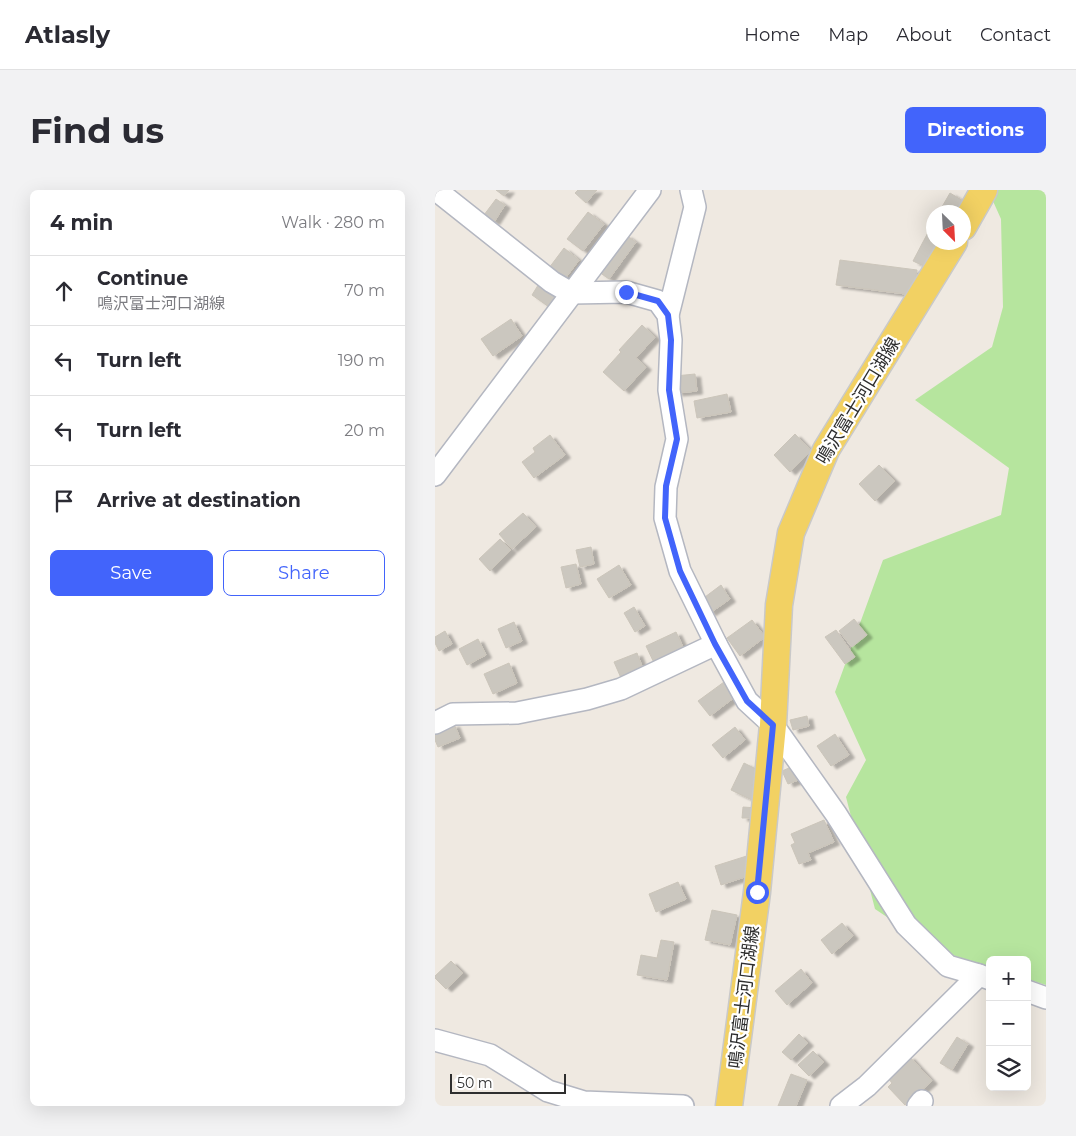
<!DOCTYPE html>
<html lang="en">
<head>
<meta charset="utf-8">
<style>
	:root { --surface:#fff; --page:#f2f2f3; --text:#2b2b33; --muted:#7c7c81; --line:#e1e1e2; --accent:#4264fb }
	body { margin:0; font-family:Montserrat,"Noto Sans JP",sans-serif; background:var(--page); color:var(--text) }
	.controls { position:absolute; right:15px; bottom:15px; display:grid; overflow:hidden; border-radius:8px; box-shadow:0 5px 20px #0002 }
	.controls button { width:45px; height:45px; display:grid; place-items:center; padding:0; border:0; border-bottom:1px solid var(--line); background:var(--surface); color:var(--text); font:25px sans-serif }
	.compass { position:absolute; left:491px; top:15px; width:45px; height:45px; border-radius:50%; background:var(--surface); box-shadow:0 5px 20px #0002; rotate:156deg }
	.scale { position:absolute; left:15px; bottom:12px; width:116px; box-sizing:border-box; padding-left:5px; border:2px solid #2e2e2e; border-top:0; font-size:14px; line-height:18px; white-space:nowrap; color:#2e2e2e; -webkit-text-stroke:4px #fff; paint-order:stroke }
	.stop { position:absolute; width:15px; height:15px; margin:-11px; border:4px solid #4264fb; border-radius:50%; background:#fff }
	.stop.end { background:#4264fb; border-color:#fff; box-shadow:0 1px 5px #0008 }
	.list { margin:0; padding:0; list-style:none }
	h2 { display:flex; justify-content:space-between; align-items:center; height:65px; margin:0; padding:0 20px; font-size:21px }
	h2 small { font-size:16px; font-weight:400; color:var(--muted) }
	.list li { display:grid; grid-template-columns:32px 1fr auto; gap:15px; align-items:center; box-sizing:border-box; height:70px; padding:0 20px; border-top:1px solid var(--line) }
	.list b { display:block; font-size:19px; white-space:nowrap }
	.list p { margin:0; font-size:16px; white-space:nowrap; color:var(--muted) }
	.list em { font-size:16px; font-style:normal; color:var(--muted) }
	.actions { display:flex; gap:10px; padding:15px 20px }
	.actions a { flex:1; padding:11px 0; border:1px solid var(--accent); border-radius:8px; text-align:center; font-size:18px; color:var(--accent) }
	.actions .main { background:var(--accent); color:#fff }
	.icon { flex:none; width:28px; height:28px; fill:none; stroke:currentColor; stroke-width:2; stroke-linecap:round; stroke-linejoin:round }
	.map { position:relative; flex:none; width:611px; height:916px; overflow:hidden; border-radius:8px }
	header { display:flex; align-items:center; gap:30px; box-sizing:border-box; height:70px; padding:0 25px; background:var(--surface); border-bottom:1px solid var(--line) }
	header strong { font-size:24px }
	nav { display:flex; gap:28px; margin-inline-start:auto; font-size:18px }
	.intro { display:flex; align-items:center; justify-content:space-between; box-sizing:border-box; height:120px; padding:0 30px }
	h1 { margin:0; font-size:35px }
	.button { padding:12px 22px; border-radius:8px; background:var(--accent); color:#fff; font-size:18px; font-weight:700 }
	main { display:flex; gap:30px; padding:0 30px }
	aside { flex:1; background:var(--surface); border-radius:8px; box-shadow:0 5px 20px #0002 }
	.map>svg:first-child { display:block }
	.green { fill:#b6e59e }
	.building { fill:#cbc7bf; stroke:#cbc5ba; filter:url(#shadow) }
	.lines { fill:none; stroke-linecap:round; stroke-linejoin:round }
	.minor-casing { stroke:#b4b7c1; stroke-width:24 }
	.major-casing { stroke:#c9c9c9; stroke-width:29 }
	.minor { stroke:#fff; stroke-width:21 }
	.major { stroke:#f2d163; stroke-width:26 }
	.route { stroke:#4264fb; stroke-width:6 }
	.labels { text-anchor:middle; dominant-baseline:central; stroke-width:4.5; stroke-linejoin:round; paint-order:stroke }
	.street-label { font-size:18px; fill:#2e2e2e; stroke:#fff }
</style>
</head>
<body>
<header>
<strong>Atlasly</strong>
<nav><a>Home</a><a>Map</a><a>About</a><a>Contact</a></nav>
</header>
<div class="intro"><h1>Find us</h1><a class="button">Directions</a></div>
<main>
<aside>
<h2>4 min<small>Walk · 280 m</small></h2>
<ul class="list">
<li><svg class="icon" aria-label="ahead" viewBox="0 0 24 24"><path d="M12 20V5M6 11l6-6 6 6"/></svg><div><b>Continue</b><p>鳴沢富士河口湖線</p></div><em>70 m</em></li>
<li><svg class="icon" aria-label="left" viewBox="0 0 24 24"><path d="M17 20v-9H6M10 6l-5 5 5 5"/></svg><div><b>Turn left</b></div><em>190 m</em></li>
<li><svg class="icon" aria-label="left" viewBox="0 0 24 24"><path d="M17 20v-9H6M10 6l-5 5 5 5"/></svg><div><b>Turn left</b></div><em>20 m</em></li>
<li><svg class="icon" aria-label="arrive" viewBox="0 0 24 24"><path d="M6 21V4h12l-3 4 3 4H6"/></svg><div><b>Arrive at destination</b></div></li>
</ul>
<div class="actions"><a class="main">Save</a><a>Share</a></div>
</aside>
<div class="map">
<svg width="611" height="916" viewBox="0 0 611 916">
	<defs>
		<filter id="shadow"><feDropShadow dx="5.5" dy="3" stdDeviation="1" flood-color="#0004"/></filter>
	</defs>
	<rect width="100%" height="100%" fill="#efe9e1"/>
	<path class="green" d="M 553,0 L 611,0 L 611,795 L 592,789 L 592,770 L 555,770 L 555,777 L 501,760 L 440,719 L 411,607 L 431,570 L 400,502 L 448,370 L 566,325 L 574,278 L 480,210 L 557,157 L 568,117 L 566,29 Z"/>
	<g class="building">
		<path d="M 61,0 L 74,0 L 69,6 Z"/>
		<path d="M 143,0 L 162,0 L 151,13 L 140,3 Z"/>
		<path d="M 515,3 L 530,12 L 524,22 L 504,22 Z"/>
		<path d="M 61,9 L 70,15 L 59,32 L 49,25 Z"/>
		<path d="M 153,22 L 169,34 L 148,61 L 132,49 Z"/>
		<path d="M 498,33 L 498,52 L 507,52 L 493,78 L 478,71 Z"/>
		<path d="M 191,45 L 201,52 L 174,89 L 164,82 Z"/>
		<path d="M 129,58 L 144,70 L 129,90 L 114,78 Z"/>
		<path d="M 405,70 L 482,80 L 478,105 L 401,95 Z"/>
		<path d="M 105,92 L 123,104 L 114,117 L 97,105 Z"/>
		<path d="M 76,129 L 87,146 L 58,166 L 46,149 Z"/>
		<path d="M 207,135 L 220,147 L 201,168 L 211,177 L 189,201 L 168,182 L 186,162 L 184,160 Z"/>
		<path d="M 260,184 L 262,201 L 242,203 L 240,186 Z"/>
		<path d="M 292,204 L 296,222 L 262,228 L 259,211 Z"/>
		<path d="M 360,244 L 376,261 L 355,282 L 339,265 Z"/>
		<path d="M 115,245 L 130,265 L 99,288 L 87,272 L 100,262 L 98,258 Z"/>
		<path d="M 444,275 L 460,291 L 440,311 L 424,294 Z"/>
		<path d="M 88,323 L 101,337 L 77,359 L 64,344 Z"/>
		<path d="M 65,349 L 76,360 L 55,381 L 44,369 Z"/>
		<path d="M 156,357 L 159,374 L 145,377 L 141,360 Z"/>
		<path d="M 141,374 L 146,394 L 131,398 L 126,377 Z"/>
		<path d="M 184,375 L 196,395 L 174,408 L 162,389 Z"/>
		<path d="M 286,395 L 295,409 L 275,423 L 266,410 Z"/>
		<path d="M 199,417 L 210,436 L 200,442 L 189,423 Z"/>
		<path d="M 419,429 L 432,445 L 417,457 L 404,441 Z"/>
		<path d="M 317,430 L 330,447 L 305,466 L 292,448 Z"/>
		<path d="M 79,432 L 87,451 L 71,458 L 63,439 Z"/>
		<path d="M 401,440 L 420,467 L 410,474 L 390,447 Z"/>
		<path d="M 10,441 L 17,454 L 4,461 L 0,453 L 0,447 Z"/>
		<path d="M 241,442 L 251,463 L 221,477 L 211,456 Z"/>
		<path d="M 43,449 L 51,465 L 32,475 L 24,459 Z"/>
		<path d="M 202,463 L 208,479 L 186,488 L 179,472 Z"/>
		<path d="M 74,473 L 82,493 L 58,504 L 49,484 Z"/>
		<path d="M 289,492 L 300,507 L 275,526 L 263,511 Z"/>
		<path d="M 372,526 L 374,536 L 358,540 L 355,530 Z"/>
		<path d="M 19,534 L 25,548 L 3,557 L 0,550 L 0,543 Z"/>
		<path d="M 300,537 L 310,550 L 288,568 L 277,555 Z"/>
		<path d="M 400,544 L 414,565 L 396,576 L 382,556 Z"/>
		<path d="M 309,573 L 325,581 L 317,596 L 323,599 L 317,610 L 296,600 Z"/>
		<path d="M 361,575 L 366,589 L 353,594 L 347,581 Z"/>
		<path d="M 308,617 L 323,618 L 323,628 L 307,628 Z"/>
		<path d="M 389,630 L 399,652 L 373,663 L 376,670 L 364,674 L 356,655 L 360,653 L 356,644 Z"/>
		<path d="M 318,664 L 313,686 L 286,695 L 280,676 Z"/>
		<path d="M 243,692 L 251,709 L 221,722 L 214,704 Z"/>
		<path d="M 277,720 L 302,725 L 295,755 L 270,750 Z"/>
		<path d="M 407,733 L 418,746 L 397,764 L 386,750 Z"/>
		<path d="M 226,750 L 239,752 L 232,790 L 202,785 L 206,765 L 222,768 Z"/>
		<path d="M 16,771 L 28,783 L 11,799 L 0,788 L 0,786 Z"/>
		<path d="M 366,779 L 377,793 L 352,815 L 340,801 Z"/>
		<path d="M 364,844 L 373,853 L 356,870 L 347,862 Z"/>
		<path d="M 522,847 L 533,854 L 517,880 L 505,873 Z"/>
		<path d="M 378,861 L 389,872 L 374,886 L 363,875 Z"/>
		<path d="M 474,866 L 497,891 L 470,915 L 453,897 L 457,893 L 452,887 Z"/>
		<path d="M 356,884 L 372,890 L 361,916 L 343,916 Z"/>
	</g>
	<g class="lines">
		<defs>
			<g id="minor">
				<path d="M 1,0 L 117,92 L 136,103 L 191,102 L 223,111 L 233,125 L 236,150 L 234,200 L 242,249 L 231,297 L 230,328 L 245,381 L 281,454 L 312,511 L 338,535 L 401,624 L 471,735 L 513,776 L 544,785"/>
				<path d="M 233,125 L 260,17 L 256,0"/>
				<path d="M 0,285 L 215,0"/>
				<path d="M 0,533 L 18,524 L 82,523 L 152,509 L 186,499 L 281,454"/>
				<path d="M 592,801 L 611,808"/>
				<path d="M 0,850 L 55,865 L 113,901 L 149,912 L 248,916"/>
				<path d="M 406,916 L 432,896 L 544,785 L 555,789"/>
				<path d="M 483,916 L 487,911"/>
			</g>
			<g id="major">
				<path d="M 528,37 L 549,0"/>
				<path d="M 294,916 L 322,702 L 338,535 L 344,415 L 356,343 L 391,260 L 519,52"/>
			</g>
		</defs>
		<use href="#minor" class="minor-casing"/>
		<use href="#major" class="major-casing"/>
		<use href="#minor" class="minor"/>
		<use href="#major" class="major"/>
	</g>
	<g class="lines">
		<path class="route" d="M 191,102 L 223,111 L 233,125 L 236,150 L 234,200 L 242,249 L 231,296 L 230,328 L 245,381 L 280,454 L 312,511 L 338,535 L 322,702"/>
	</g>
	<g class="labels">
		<g class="street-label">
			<text transform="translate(423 211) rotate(-59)">鳴沢富士河口湖線</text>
			<text transform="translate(309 807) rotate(-83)">鳴沢富士河口湖線</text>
		</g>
	</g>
</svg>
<div class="controls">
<button>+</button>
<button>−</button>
<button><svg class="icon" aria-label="layers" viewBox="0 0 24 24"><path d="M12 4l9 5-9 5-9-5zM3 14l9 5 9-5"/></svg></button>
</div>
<svg class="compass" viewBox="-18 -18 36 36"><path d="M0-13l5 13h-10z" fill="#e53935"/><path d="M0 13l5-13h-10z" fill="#7c7c81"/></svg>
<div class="scale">50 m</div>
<div class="stop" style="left:322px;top:702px"></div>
<div class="stop end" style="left:191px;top:102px"></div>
</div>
</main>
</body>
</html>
